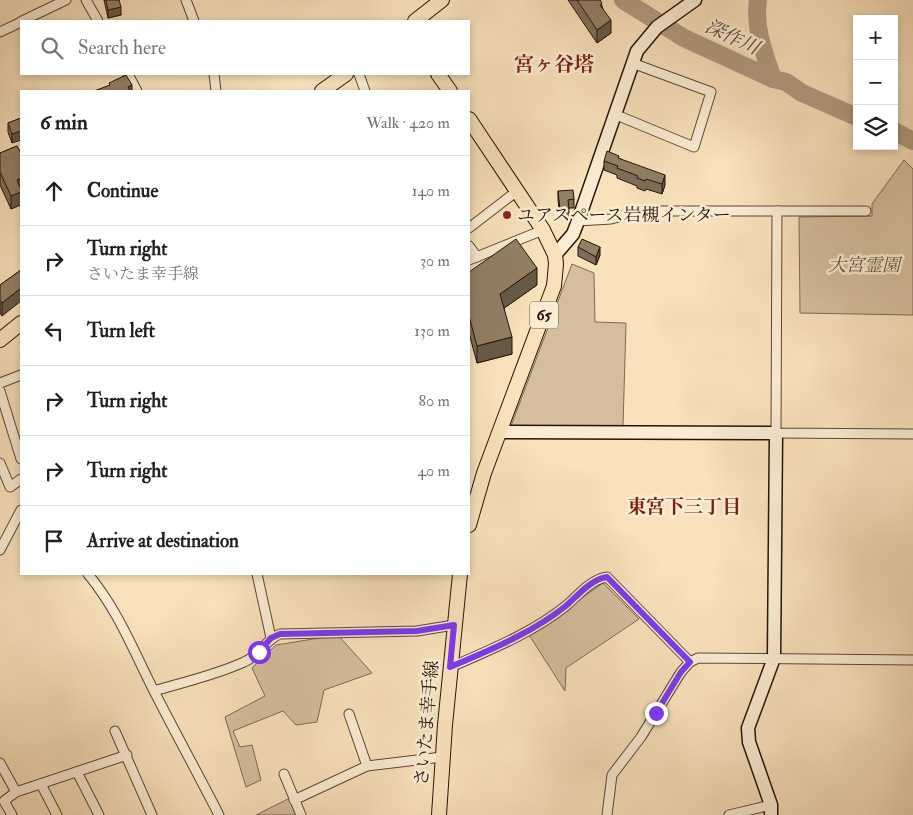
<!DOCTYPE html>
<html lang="en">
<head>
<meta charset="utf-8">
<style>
	:root { --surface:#fff; --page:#f2f2f2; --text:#202124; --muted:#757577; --line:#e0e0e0 }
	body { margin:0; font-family:"IM FELL Double Pica","Noto Serif JP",serif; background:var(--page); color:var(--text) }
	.controls { position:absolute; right:15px; top:15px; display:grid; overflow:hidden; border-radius:0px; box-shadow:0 2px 8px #0003 }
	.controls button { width:45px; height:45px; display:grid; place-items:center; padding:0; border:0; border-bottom:1px solid var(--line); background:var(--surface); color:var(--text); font:25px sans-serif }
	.stop { position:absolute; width:15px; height:15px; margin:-11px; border:4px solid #7c3aed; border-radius:50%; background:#fff }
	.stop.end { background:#7c3aed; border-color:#fff; box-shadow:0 1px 5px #0008 }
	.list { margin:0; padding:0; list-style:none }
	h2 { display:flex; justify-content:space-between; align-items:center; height:65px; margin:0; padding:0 20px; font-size:21px }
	h2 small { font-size:16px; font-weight:400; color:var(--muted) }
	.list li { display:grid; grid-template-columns:32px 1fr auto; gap:15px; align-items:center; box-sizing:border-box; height:70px; padding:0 20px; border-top:1px solid var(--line) }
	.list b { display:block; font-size:19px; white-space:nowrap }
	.list p { margin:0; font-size:16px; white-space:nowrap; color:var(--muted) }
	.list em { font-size:16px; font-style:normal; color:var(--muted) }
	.icon { flex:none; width:28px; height:28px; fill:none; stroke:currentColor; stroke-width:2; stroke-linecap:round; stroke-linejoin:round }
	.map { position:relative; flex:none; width:913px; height:815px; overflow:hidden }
	.search { position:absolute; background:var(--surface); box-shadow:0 2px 8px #0003; left:20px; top:20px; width:450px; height:55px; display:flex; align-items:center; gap:12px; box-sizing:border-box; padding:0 18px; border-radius:0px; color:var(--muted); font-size:19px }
	.panel { position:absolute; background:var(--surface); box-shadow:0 2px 8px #0003; left:20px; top:90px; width:450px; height:485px; border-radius:0px }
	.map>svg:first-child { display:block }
	.green { fill:#d4be9d; stroke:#7c6954 }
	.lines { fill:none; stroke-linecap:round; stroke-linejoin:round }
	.river { stroke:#b09b7f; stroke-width:18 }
	.street-casing { stroke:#594736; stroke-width:11 }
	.secondary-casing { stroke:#24140a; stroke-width:15 }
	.primary-casing { stroke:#24140a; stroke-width:16 }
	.street { stroke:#faecd3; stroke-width:9 }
	.secondary { stroke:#faecd3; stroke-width:12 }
	.primary { stroke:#f8e1bb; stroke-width:14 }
	.wall { fill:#7e6d58; stroke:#24140a }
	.shaded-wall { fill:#665947; stroke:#24140a }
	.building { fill:#927f66; stroke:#24140a }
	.route { stroke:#7c3aed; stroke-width:6 }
	.poi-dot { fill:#8f2418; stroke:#faecd3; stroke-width:2 }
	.labels { text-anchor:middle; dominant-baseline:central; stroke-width:5; stroke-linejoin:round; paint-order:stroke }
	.shield { fill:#faecd3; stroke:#645546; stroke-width:1 }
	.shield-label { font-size:16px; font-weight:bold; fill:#24140a }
	.poi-label { font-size:18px; fill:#24140a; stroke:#faecd3; text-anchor:start }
	.park-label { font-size:18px; font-style:italic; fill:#62503d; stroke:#faecd3 }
	.street-label { font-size:18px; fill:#24140a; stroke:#faecd3 }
	.water-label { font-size:19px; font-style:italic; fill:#5c4a39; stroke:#faecd3 }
	.neighbourhood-label { font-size:19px; font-weight:bold; fill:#7a1f14; stroke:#faecd3 }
	.quarter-label { font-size:20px; font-weight:bold; fill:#7a1f14; stroke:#faecd3 }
</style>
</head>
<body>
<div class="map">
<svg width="913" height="815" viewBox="0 0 913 815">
	<rect width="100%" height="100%" fill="#f8e1bb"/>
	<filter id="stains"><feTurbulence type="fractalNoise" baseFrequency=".004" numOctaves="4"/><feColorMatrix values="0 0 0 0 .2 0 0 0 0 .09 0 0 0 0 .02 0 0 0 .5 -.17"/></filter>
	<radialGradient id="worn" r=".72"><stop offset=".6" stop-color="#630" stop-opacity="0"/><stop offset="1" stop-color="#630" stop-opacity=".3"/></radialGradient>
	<g class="green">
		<path d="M 904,160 L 913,169 L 913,315 L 800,313 L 799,217 L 872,216 L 872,204 Z"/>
		<path d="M 572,264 L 594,273 L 595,322 L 626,323 L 623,426 L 511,426 Z"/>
		<path d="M 603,583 L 639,619 L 566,668 L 565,691 L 529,635 Z"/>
		<path d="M 338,635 L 372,673 L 324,690 L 317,722 L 296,725 L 283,711 L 233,731 L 240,747 L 252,745 L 261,780 L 246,787 L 225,717 L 265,696 L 252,668 L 276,645 Z"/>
		<path d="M 292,797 L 299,815 L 256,815 Z"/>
	</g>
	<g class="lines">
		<g class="river">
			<path d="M 623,0 L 684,38 L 773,79 L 786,82 L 802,93 L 857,117"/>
			<path d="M 758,0 C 754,28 764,53 773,79"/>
			<path d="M 894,131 L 913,141"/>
		</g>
		<defs>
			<g id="street">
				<path d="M 86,0 L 98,21"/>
				<path d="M 186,0 L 194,21"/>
				<path d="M 22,21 L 66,0"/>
				<path d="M 0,32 L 21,22"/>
				<path d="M 128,74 L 137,91"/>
				<path d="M 214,74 L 216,91"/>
				<path d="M 359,74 L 365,91"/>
				<path d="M 614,114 L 694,147 L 711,92 L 632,63"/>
				<path d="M 777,211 L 776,433 L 913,434"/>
				<path d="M 578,221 L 611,219 L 644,211 L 866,211"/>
				<path d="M 469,228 L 517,191"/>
				<path d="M 469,246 L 477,257"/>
				<path d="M 469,260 L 543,230"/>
				<path d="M 0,383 L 21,375"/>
				<path d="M 0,391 L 21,459"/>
				<path d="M 0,463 L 10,487 L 21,479"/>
				<path d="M 0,550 L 21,510"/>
				<path d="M 88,574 C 119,612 133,650 155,693 C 176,734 198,774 219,815"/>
				<path d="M 257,574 L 271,638"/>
				<path d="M 451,667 C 490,650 534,632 567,605 C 579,594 592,579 607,577 L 690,662"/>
				<path d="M 154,691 C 184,682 216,675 244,662 C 259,656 265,640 280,634 L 417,631 L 454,625"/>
				<path d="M 349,714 L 367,766"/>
				<path d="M 115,731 L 152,815"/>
				<path d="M 0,763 L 16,792"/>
				<path d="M 77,772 L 99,815"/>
				<path d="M 284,774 L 301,815"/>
				<path d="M 41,784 L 57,815"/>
				<path d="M 294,800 L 367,766 L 442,757"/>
				<path d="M 12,815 L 4,801 L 16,792 L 127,755"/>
				<path d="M 607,815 L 612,775 L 641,737 L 681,672 L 690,662 L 698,658 L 913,660"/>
				<path d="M 729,815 L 771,805"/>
			</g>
			<g id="secondary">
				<path d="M 555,255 L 573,234 L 578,221 L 637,51 L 657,27 L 695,0"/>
				<path d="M 500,432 L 776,433 L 774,658 L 748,728 L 749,742 L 771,805 L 771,815"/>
			</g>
			<g id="primary">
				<path d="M 415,21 L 442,0"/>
				<path d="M 438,74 L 450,91"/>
				<path d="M 322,91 L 346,74"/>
				<path d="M 469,119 L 543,230 L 555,255 L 556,264 L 554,286 L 484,473 L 469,525"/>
				<path d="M 0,340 L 21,323"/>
				<path d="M 439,815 L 445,725 L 460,574"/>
			</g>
		</defs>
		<use href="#street" class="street-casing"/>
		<use href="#secondary" class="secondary-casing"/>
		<use href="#primary" class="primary-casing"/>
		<use href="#street" class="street"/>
		<use href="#secondary" class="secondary"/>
		<use href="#primary" class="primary"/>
	</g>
	<g class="wall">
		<path d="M 104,0 L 119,0 L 121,15 L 108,18 Z"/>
		<path d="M 568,0 L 600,0 L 611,33 L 597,43 Z"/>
		<path d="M 21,118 L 12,143 L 8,132 L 8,123 Z"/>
		<path d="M 17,146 L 11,209 L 0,185 L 0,153 Z"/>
		<path d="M 619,158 L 665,185 L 662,194 L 646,189 L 645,191 L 637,188 L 637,186 L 617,178 L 617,175 L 604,170 L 604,161 Z"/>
		<path d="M 558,191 L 574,199 L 574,208 L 569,208 L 569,217 L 560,218 L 558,200 Z"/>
		<path d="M 578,247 L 600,255 L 596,265 L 578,256 Z"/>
		<path d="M 21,270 L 2,316 L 0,313 L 0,285 Z"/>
		<path d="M 469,272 L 537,285 L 504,308 L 512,354 L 477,363 L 469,333 Z"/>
	</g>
	<g class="shaded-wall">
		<path d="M 121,7 L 121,15 L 108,18 L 108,10 Z"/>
		<path d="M 611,20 L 611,33 L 597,43 L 597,30 Z"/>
		<path d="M 132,85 L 132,91 L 128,91 L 128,87 Z"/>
		<path d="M 21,131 L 21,140 L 12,143 L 12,134 Z"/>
		<path d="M 665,175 L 665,185 L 662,194 L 662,184 Z"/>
		<path d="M 21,178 L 21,191 L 17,180 Z"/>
		<path d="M 21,192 L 21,205 L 11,209 L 11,196 Z"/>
		<path d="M 600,247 L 600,255 L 596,265 L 596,257 Z"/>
		<path d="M 537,268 L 537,285 L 500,311 L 500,294 Z"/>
		<path d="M 21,288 L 21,301 L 2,316 L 2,303 Z"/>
		<path d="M 512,337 L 512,354 L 477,363 L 477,346 Z"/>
	</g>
	<g class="building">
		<path d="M 106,0 L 119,0 L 121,7 L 108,10 Z"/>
		<path d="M 577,0 L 600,0 L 602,3 L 600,5 L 611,20 L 597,30 Z"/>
		<path d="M 126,75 L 132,85 L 128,87 L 130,91 L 94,91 L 110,85 L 109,83 Z"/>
		<path d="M 21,118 L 21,131 L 12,134 L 8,123 Z"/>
		<path d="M 17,146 L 21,153 L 21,178 L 17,180 L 21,190 L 21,192 L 11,196 L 0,172 L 0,153 Z"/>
		<path d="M 607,151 L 619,156 L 618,158 L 665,175 L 662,184 L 646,179 L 645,181 L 637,178 L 638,176 L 617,168 L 618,166 L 604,161 Z"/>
		<path d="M 573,190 L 574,199 L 568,200 L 569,209 L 560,210 L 558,191 Z"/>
		<path d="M 516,239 L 537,268 L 500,294 L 512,337 L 477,346 L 469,316 L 469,272 Z"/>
		<path d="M 582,239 L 600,247 L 596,257 L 578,247 Z"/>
		<path d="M 21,270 L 21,288 L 2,303 L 0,300 L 0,285 Z"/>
	</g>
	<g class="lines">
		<path class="route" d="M 259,652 L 271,638 L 280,634 L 417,631 L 454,625 L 450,667 C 490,650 534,632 567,605 C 579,594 592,579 607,577 L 690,662 L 681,672 L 656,713"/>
	</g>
	<circle class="poi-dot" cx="507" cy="215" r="5"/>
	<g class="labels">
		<rect class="shield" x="530" y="301.5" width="28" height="27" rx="4"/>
		<g class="shield-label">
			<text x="544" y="315">65</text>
		</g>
		<g class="poi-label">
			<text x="517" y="215">ユアスペース岩槻インター</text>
		</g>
		<g class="park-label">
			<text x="864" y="265">大宮霊園</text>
		</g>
		<g class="street-label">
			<text transform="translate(427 723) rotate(-85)">さいたま幸手線</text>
		</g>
		<g class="water-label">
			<text transform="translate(732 37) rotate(25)">深作川</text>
		</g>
		<g class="neighbourhood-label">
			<text x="684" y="507">東宮下三丁目</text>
		</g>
		<g class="quarter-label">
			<text x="554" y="64">宮ヶ谷塔</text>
		</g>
	</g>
	<rect width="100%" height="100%" filter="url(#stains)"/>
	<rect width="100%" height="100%" fill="url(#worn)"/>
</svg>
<div class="controls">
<button>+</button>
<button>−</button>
<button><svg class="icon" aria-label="layers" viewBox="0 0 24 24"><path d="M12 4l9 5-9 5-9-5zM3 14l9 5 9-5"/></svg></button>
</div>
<div class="stop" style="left:259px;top:652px"></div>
<div class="stop end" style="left:656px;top:713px"></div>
<div class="search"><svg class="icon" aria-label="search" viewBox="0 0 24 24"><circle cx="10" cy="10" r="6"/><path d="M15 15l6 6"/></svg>Search here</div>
<section class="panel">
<h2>6 min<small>Walk · 420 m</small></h2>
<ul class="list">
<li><svg class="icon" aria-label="ahead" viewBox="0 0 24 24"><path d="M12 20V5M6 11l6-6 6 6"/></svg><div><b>Continue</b></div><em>140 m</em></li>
<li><svg class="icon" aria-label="right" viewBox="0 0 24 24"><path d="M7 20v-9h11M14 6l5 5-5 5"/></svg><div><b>Turn right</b><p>さいたま幸手線</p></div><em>30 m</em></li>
<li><svg class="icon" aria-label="left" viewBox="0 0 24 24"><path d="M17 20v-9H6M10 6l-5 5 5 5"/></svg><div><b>Turn left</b></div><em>130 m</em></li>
<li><svg class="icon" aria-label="right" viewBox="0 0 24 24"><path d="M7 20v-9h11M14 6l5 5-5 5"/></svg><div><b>Turn right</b></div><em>80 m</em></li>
<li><svg class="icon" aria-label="right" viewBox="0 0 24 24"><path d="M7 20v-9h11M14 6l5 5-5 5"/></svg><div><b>Turn right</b></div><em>40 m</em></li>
<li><svg class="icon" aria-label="arrive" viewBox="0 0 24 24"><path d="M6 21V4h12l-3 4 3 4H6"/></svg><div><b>Arrive at destination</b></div></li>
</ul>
</section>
</div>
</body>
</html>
